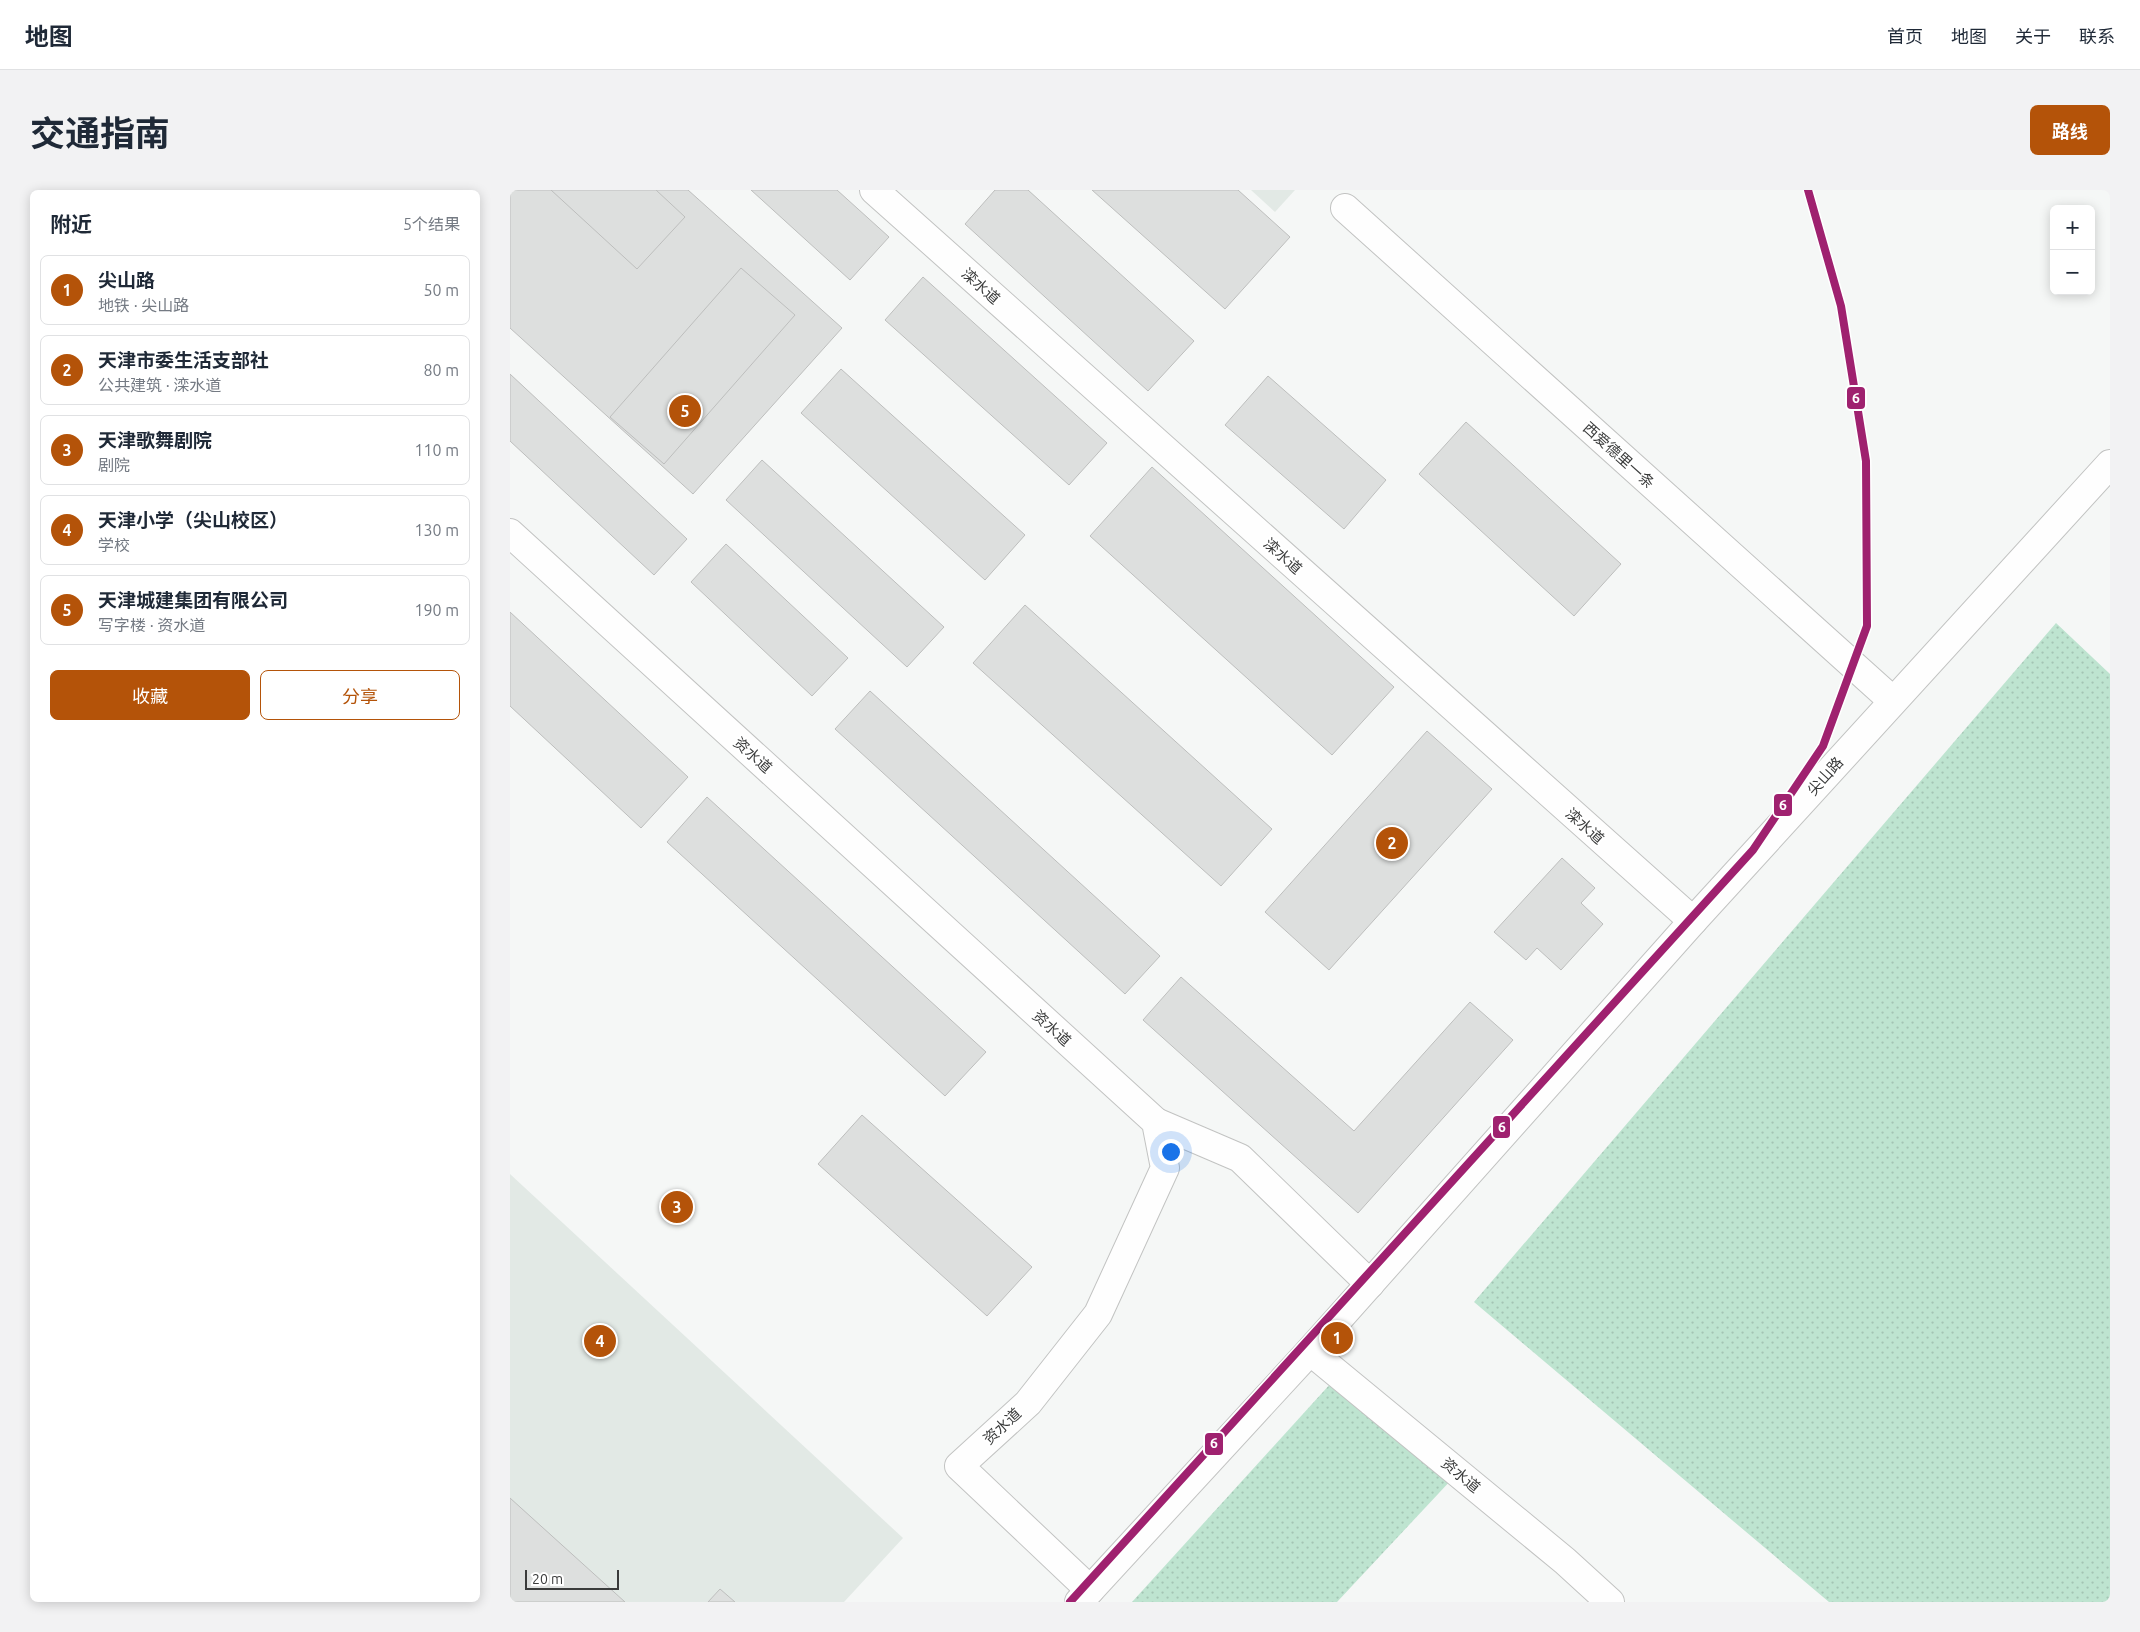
<!DOCTYPE html>
<html lang="zh">
<head>
<meta charset="utf-8">
<style>
	:root { --surface:#fff; --page:#f2f2f3; --text:#1f2937; --muted:#747a83; --line:#e0e1e3; --accent:#b45309 }
	body { margin:0; font-family:Ubuntu,"Noto Sans SC",sans-serif; background:var(--page); color:var(--text) }
	.controls { position:absolute; right:15px; top:15px; display:grid; overflow:hidden; border-radius:8px; box-shadow:0 2px 12px #0003 }
	.controls button { width:45px; height:45px; display:grid; place-items:center; padding:0; border:0; border-bottom:1px solid var(--line); background:var(--surface); color:var(--text); font:25px sans-serif }
	.scale { position:absolute; left:15px; bottom:12px; width:94px; box-sizing:border-box; padding-left:5px; border:2px solid #3a3b3b; border-top:0; font-size:14px; line-height:18px; white-space:nowrap; color:#3a3b3b; -webkit-text-stroke:4px #fff; paint-order:stroke }
	.you { position:absolute; left:660px; top:961px; width:18px; height:18px; margin:-12px; border:4px solid #fff; border-radius:50%; background:#1a73e8; box-shadow:0 0 0 8px #1a73e833 }
	.badge { display:grid; place-items:center; width:32px; height:32px; border-radius:50%; background:var(--accent); color:#fff; font-size:16px; font-weight:700 }
	.pin { position:absolute; translate:-50% -50%; border:2px solid #fff; box-shadow:0 1px 5px #0006 }
	.list { margin:0; padding:0; list-style:none }
	h2 { display:flex; justify-content:space-between; align-items:center; height:65px; margin:0; padding:0 20px; font-size:21px }
	h2 small { font-size:16px; font-weight:400; color:var(--muted) }
	.list li { display:grid; grid-template-columns:32px 1fr auto; gap:15px; align-items:center; box-sizing:border-box; height:70px; margin:0 10px 10px; padding:0 10px; border:1px solid var(--line); border-radius:8px }
	.list b { display:block; font-size:19px; white-space:nowrap }
	.list p { margin:0; font-size:16px; white-space:nowrap; color:var(--muted) }
	.list em { font-size:16px; font-style:normal; color:var(--muted) }
	.actions { display:flex; gap:10px; padding:15px 20px }
	.actions a { flex:1; padding:11px 0; border:1px solid var(--accent); border-radius:8px; text-align:center; font-size:18px; color:var(--accent) }
	.actions .main { background:var(--accent); color:#fff }
	.map { position:relative; flex:none; width:1600px; height:1412px; overflow:hidden; border-radius:8px }
	header { display:flex; align-items:center; gap:30px; box-sizing:border-box; height:70px; padding:0 25px; background:var(--surface); border-bottom:1px solid var(--line) }
	header strong { font-size:24px }
	nav { display:flex; gap:28px; margin-inline-start:auto; font-size:18px }
	.intro { display:flex; align-items:center; justify-content:space-between; box-sizing:border-box; height:120px; padding:0 30px }
	h1 { margin:0; font-size:35px }
	.button { padding:12px 22px; border-radius:8px; background:var(--accent); color:#fff; font-size:18px; font-weight:700 }
	main { display:flex; gap:30px; padding:0 30px }
	aside { flex:1; background:var(--surface); border-radius:8px; box-shadow:0 2px 12px #0003 }
	.map>svg:first-child { display:block }
	.built { fill:#e2e9e5 }
	.green { fill:url(#green-dots) }
	.building { fill:#dddfde; stroke:#bdbebd }
	.lines { fill:none; stroke-linecap:round; stroke-linejoin:round }
	.minor-casing { stroke:#c2c3c2; stroke-width:30 }
	.secondary-casing { stroke:#c2c3c2; stroke-width:30 }
	.minor { stroke:#fefefe; stroke-width:28 }
	.secondary { stroke:#fefefe; stroke-width:28 }
	.metro-1-casing { stroke:#fff; stroke-width:11 }
	.metro-1 { stroke:#9f216f; stroke-width:8 }
	.labels { text-anchor:middle; dominant-baseline:central; stroke-width:4.5; stroke-linejoin:round; paint-order:stroke }
	.street-label { font-size:15px; fill:#3a3b3b; stroke:#fff }
	.line-badge { stroke:#fff; stroke-width:2 }
	.badge-label { font-size:14px; text-anchor:middle; font-weight:bold; fill:#fff }
</style>
</head>
<body>
<header>
<strong>地图</strong>
<nav><a>首页</a><a>地图</a><a>关于</a><a>联系</a></nav>
</header>
<div class="intro"><h1>交通指南</h1><a class="button">路线</a></div>
<main>
<aside>
<h2>附近<small>5个结果</small></h2>
<ul class="list">
<li><span class="badge">1</span><div><b>尖山路</b><p>地铁 · 尖山路</p></div><em>50 m</em></li>
<li><span class="badge">2</span><div><b>天津市委生活支部社</b><p>公共建筑 · 滦水道</p></div><em>80 m</em></li>
<li><span class="badge">3</span><div><b>天津歌舞剧院</b><p>剧院</p></div><em>110 m</em></li>
<li><span class="badge">4</span><div><b>天津小学（尖山校区）</b><p>学校</p></div><em>130 m</em></li>
<li><span class="badge">5</span><div><b>天津城建集团有限公司</b><p>写字楼 · 资水道</p></div><em>190 m</em></li>
</ul>
<div class="actions"><a class="main">收藏</a><a>分享</a></div>
</aside>
<div class="map">
<svg width="1600" height="1412" viewBox="0 0 1600 1412">
	<defs>
		<pattern id="green-dots" width="8" height="8" patternUnits="userSpaceOnUse" patternTransform="scale(1.25)"><rect width="8" height="8" fill="#bee4d0"/><path d="M2 2h.1M6 6h.1" fill="none" stroke="#a4c4b4" stroke-width="1.8" stroke-linecap="round"/></pattern>
	</defs>
	<rect width="100%" height="100%" fill="#f5f7f6"/>
	<g class="built">
		<path d="M 741,0 L 785,0 L 765,22 Z"/>
		<path d="M 0,984 L 393,1348 L 334,1412 L 0,1412 Z"/>
	</g>
	<g class="green">
		<path d="M 1546,433 L 1600,484 L 1600,1412 L 1319,1412 L 964,1112 Z"/>
		<path d="M 822,1192 L 943,1288 L 827,1412 L 622,1412 Z"/>
	</g>
	<g class="building">
		<path d="M 0,0 L 178,0 L 332,138 L 183,304 L 0,138 Z"/>
		<path d="M 41,0 L 146,0 L 175,27 L 127,79 Z"/>
		<path d="M 241,0 L 327,0 L 379,47 L 340,90 Z"/>
		<path d="M 485,0 L 518,0 L 684,151 L 638,201 L 455,34 Z"/>
		<path d="M 582,0 L 728,0 L 780,47 L 715,119 Z"/>
		<path d="M 231,78 L 285,125 L 154,274 L 100,227 Z"/>
		<path d="M 413,87 L 597,253 L 559,295 L 375,130 Z"/>
		<path d="M 331,179 L 515,345 L 475,390 L 291,223 Z"/>
		<path d="M 0,184 L 177,349 L 144,385 L 0,251 Z"/>
		<path d="M 758,186 L 876,290 L 834,339 L 715,235 Z"/>
		<path d="M 956,232 L 1111,374 L 1064,426 L 909,284 Z"/>
		<path d="M 252,270 L 434,437 L 397,477 L 216,310 Z"/>
		<path d="M 642,277 L 884,497 L 822,565 L 580,346 Z"/>
		<path d="M 216,354 L 338,468 L 302,506 L 181,392 Z"/>
		<path d="M 515,415 L 762,639 L 711,696 L 463,473 Z"/>
		<path d="M 0,422 L 178,587 L 131,638 L 0,516 Z"/>
		<path d="M 360,501 L 650,766 L 615,804 L 325,539 Z"/>
		<path d="M 917,541 L 982,599 L 819,780 L 755,722 Z"/>
		<path d="M 197,607 L 476,862 L 435,906 L 157,652 Z"/>
		<path d="M 1052,668 L 1085,698 L 1071,713 L 1093,734 L 1051,780 L 1027,758 L 1016,770 L 984,742 Z"/>
		<path d="M 671,787 L 844,941 L 960,812 L 1003,850 L 848,1023 L 633,830 Z"/>
		<path d="M 352,925 L 522,1077 L 477,1126 L 308,974 Z"/>
		<path d="M 0,1308 L 115,1412 L 0,1412 Z"/>
		<path d="M 210,1399 L 225,1412 L 198,1412 Z"/>
	</g>
	<g class="lines">
		<defs>
			<g id="minor">
				<path d="M 364,0 L 1183,731"/>
				<path d="M 835,18 L 1383,511"/>
				<path d="M 0,343 L 646,932 L 655,978 L 588,1124 L 518,1213 L 449,1276 L 580,1400"/>
				<path d="M 646,932 L 730,968 L 860,1094"/>
				<path d="M 800,1161 L 1055,1371 L 1100,1412"/>
			</g>
			<path id="secondary" d="M 569,1412 L 800,1161 L 1183,731 L 1600,274"/>
		</defs>
		<use href="#minor" class="minor-casing"/>
		<use href="#secondary" class="secondary-casing"/>
		<use href="#minor" class="minor"/>
		<use href="#secondary" class="secondary"/>
		<defs>
			<path id="metro-1" d="M 560,1412 L 1243,660 L 1313,556 L 1357,436 L 1356,271 L 1331,116 L 1298,0"/>
		</defs>
		<use href="#metro-1" class="metro-1-casing"/>
		<use href="#metro-1" class="metro-1"/>
	</g>
	<g class="labels">
		<g class="street-label">
			<text transform="translate(471 96) rotate(42)">滦水道</text>
			<text transform="translate(1109 265) rotate(42)">西爱德里一条</text>
			<text transform="translate(773 366) rotate(42)">滦水道</text>
			<text transform="translate(243 565) rotate(42)">资水道</text>
			<text transform="translate(1315 586) rotate(-48)">尖山路</text>
			<text transform="translate(1075 636) rotate(42)">滦水道</text>
			<text transform="translate(542 838) rotate(42)">资水道</text>
			<text transform="translate(492 1236) rotate(-43)">资水道</text>
			<text transform="translate(951 1285) rotate(40)">资水道</text>
		</g>
	</g>
	<g class="line-badge">
		<rect x="1336" y="196" width="20" height="24" rx="5" fill="#9f216f"/>
		<rect x="1263" y="603" width="20" height="24" rx="5" fill="#9f216f"/>
		<rect x="982" y="925" width="19" height="24" rx="5" fill="#9f216f"/>
		<rect x="694" y="1242" width="20" height="24" rx="5" fill="#9f216f"/>
	</g>
	<g class="badge-label">
		<text x="1346" y="213">6</text>
		<text x="1273" y="620">6</text>
		<text x="992" y="942">6</text>
		<text x="704" y="1258">6</text>
	</g>
</svg>
<div class="controls">
<button>+</button>
<button>−</button>
</div>
<div class="scale">20 m</div>
<div class="you"></div>
<div class="pin badge" style="left:827px;top:1148px">1</div>
<div class="pin badge" style="left:882px;top:653px">2</div>
<div class="pin badge" style="left:167px;top:1017px">3</div>
<div class="pin badge" style="left:90px;top:1151px">4</div>
<div class="pin badge" style="left:175px;top:221px">5</div>
</div>
</main>
</body>
</html>
